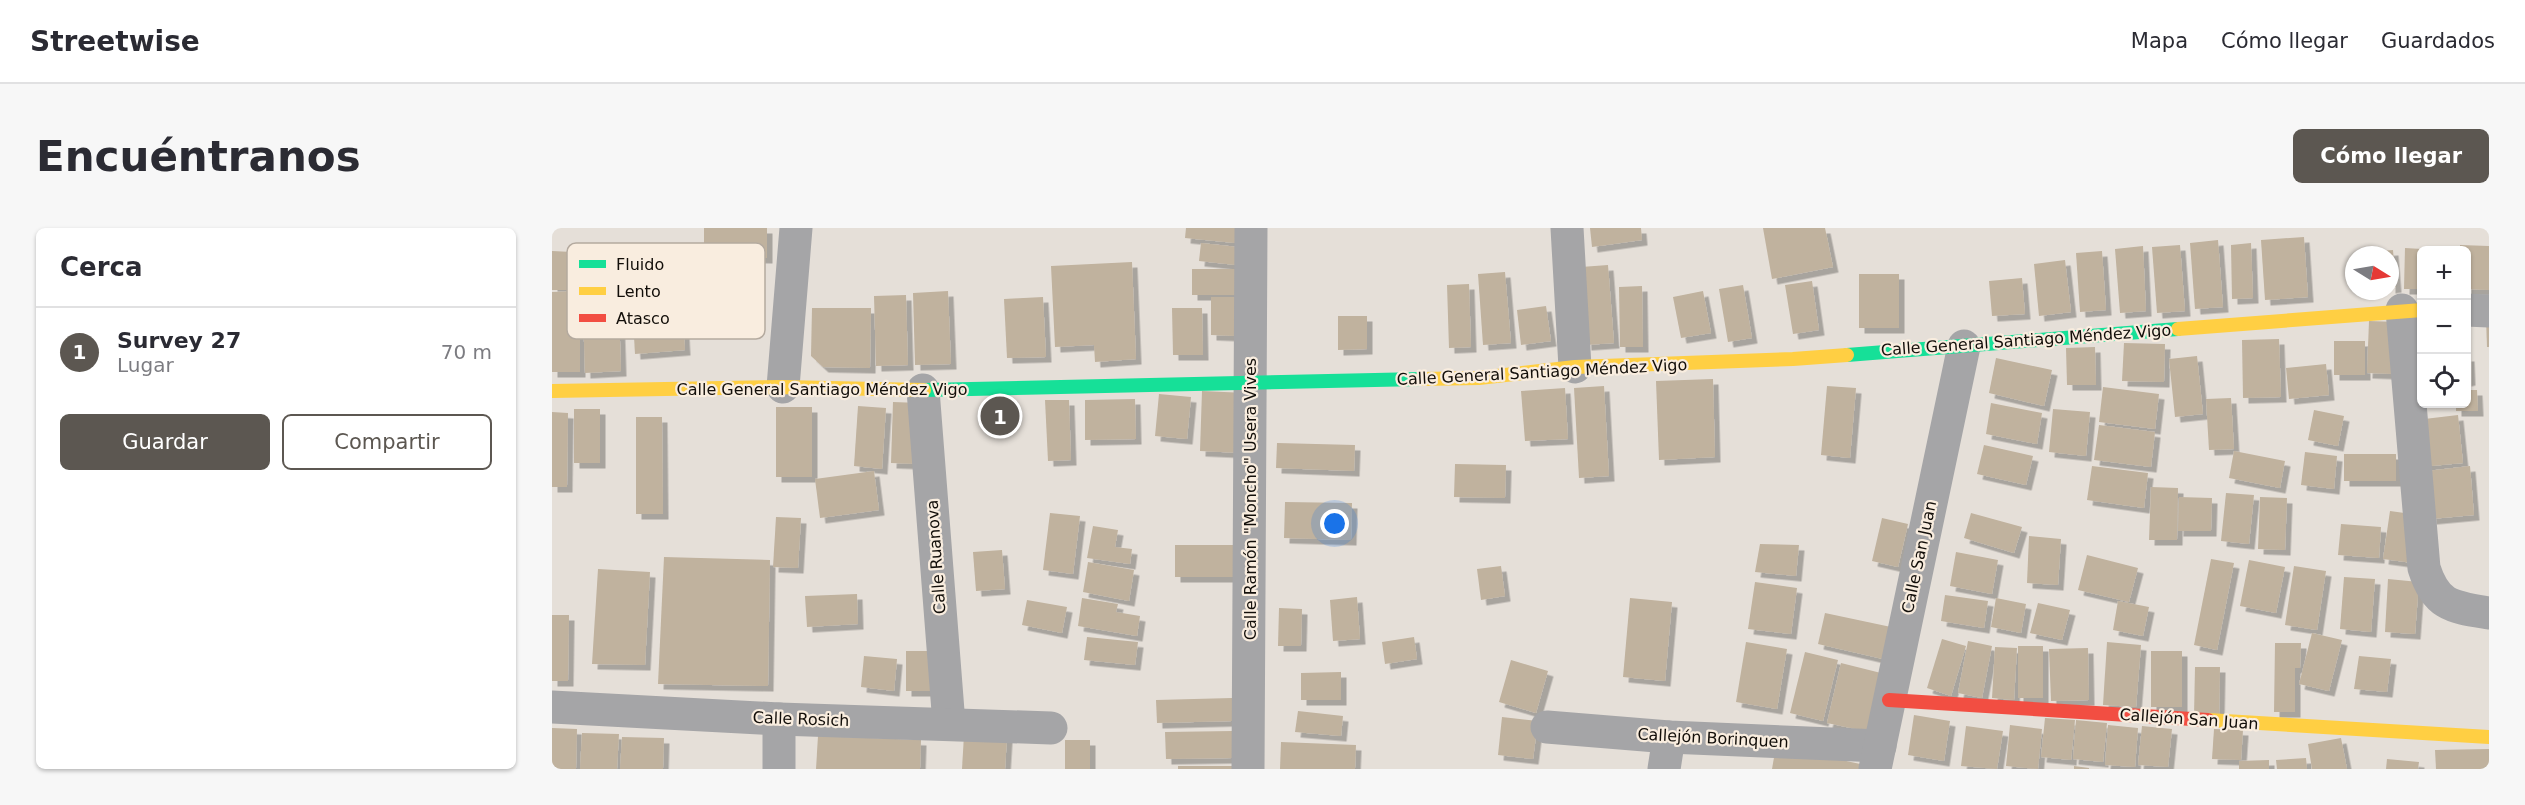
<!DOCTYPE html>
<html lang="es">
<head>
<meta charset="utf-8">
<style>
	:root { --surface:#fff; --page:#f7f7f7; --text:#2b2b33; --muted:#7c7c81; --line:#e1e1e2; --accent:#5c5751 }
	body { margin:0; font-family:"DejaVu Sans",sans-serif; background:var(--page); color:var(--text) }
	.controls { position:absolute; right:18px; top:18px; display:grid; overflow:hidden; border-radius:9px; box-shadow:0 2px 4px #0004 }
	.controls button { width:54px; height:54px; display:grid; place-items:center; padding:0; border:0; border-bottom:2px solid var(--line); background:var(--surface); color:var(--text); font:30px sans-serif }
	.compass { position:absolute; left:1793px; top:18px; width:54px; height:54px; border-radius:50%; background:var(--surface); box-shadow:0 2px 4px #0004; rotate:101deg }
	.you { position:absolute; left:783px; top:296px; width:21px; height:21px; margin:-15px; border:4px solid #fff; border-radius:50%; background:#1a73e8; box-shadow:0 0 0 9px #1a73e833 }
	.badge { display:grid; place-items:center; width:39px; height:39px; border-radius:50%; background:var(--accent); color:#fff; font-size:20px; font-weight:700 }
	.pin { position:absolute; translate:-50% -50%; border:3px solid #fff; box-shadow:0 2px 6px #0006 }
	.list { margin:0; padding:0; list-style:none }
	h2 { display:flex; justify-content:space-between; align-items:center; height:78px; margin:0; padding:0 24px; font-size:26px }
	h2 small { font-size:20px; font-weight:400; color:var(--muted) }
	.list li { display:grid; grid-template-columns:39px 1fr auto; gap:18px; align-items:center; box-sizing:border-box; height:90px; padding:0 24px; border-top:2px solid var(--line) }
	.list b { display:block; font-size:22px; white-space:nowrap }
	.list p { margin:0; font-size:20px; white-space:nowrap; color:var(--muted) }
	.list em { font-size:20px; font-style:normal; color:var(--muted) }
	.actions { display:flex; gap:12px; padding:18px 24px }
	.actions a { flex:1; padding:14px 0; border:2px solid var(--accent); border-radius:9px; text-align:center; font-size:21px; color:var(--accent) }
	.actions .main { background:var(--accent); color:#fff }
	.icon { flex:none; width:33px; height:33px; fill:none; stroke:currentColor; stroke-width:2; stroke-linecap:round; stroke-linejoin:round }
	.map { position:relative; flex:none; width:1937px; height:541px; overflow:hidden; border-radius:9px }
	header { display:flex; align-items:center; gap:36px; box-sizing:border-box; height:84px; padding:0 30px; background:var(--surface); border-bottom:2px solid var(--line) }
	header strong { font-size:28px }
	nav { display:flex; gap:33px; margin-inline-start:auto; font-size:21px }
	.intro { display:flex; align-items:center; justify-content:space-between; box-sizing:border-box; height:144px; padding:0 36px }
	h1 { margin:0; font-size:42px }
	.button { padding:15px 27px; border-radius:9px; background:var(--accent); color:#fff; font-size:21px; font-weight:700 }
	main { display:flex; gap:36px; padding:0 36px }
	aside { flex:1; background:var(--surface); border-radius:9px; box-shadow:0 2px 4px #0004 }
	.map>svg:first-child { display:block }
	.building { fill:#c0b29e; filter:url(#shadow) }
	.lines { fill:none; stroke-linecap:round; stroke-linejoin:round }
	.street { stroke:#a5a5a7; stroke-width:33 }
	.fast { stroke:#16e098; stroke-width:14 }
	.slow { stroke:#ffcf43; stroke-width:14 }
	.jam { stroke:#f24e42; stroke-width:14 }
	.labels { text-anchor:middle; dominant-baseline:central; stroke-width:4.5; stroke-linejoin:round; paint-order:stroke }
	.street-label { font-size:16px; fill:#120e09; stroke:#f9eddf }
	.key { fill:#f9eddf; stroke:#b4aa9f; stroke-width:1.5 }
	.key-label { font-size:16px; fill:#120e09 }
</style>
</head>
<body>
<header>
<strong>Streetwise</strong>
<nav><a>Mapa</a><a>Cómo llegar</a><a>Guardados</a></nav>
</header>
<div class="intro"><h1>Encuéntranos</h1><a class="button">Cómo llegar</a></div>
<main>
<aside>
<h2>Cerca<small></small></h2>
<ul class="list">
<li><span class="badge">1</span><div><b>Survey 27</b><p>Lugar</p></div><em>70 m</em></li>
</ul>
<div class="actions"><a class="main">Guardar</a><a>Compartir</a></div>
</aside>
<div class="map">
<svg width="1937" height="541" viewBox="0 0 1937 541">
	<defs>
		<filter id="shadow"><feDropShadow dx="5.5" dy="5.5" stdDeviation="0" flood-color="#0004"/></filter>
	</defs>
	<rect width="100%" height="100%" fill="#e5dfd8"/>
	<g class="building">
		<path d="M 152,0 L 215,0 L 215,30 L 152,29 Z"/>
		<path d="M 634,0 L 684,0 L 683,15 L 633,10 Z"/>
		<path d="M 1038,0 L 1089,0 L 1090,12 L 1040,19 Z"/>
		<path d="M 1211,0 L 1273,0 L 1281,39 L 1220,51 Z"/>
		<path d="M 1752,9 L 1756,69 L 1713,72 L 1709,12 Z"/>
		<path d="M 1666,12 L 1671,79 L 1643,81 L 1638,15 Z"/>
		<path d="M 649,15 L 686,19 L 684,37 L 647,33 Z"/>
		<path d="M 1699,15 L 1701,70 L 1680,71 L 1679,17 Z"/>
		<path d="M 1628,17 L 1633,83 L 1605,85 L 1600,19 Z"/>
		<path d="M 1908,17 L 1937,18 L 1937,62 L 1914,61 L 1914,22 L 1908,22 Z"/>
		<path d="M 1591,18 L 1594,83 L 1568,85 L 1563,21 Z"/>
		<path d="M 1853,20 L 1870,21 L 1870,61 L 1852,61 Z"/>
		<path d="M 1841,22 L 1844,59 L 1838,60 L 1838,27 L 1803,27 L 1803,25 Z"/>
		<path d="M 0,23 L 20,24 L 19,62 L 0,62 Z"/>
		<path d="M 1550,23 L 1554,82 L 1528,84 L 1524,25 Z"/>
		<path d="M 1513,32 L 1519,84 L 1487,88 L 1482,36 Z"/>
		<path d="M 580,34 L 584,131 L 543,134 L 542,117 L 503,119 L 499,38 Z"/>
		<path d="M 1056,37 L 1062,115 L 1034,117 L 1029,39 Z"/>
		<path d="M 640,41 L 686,41 L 685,67 L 640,67 Z"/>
		<path d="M 953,44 L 959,115 L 931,117 L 926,46 Z"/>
		<rect x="1307" y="46" width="40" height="54"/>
		<path d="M 1470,50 L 1473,86 L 1440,88 L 1437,53 Z"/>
		<path d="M 66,51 L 69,143 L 33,145 L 30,52 Z"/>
		<path d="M 1260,53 L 1267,102 L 1241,106 L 1233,57 Z"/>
		<path d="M 129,55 L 133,122 L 83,126 L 79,58 Z"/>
		<path d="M 917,56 L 919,119 L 897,120 L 895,57 Z"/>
		<path d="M 1191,57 L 1200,110 L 1176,114 L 1167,61 Z"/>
		<path d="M 1090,58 L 1091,119 L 1068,119 L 1067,59 Z"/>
		<path d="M 28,63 L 28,144 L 0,144 L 0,64 Z"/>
		<path d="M 396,63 L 399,136 L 363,137 L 361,65 Z"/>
		<path d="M 1151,63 L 1159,105 L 1129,110 L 1121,69 Z"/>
		<path d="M 354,67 L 356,137 L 324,138 L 322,68 Z"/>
		<path d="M 491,69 L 494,129 L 455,130 L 452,71 Z"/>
		<path d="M 659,69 L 685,69 L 684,108 L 659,107 Z"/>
		<path d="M 994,78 L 999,113 L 969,117 L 965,82 Z"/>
		<path d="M 260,80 L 319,80 L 318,140 L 271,139 L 259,128 Z"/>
		<path d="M 620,80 L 650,80 L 651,127 L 621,127 Z"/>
		<path d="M 786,88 L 815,88 L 815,121 L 786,122 Z"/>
		<path d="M 1934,90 L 1937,90 L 1937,119 L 1935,119 Z"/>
		<path d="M 1817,93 L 1844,94 L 1842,146 L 1815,145 Z"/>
		<path d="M 1727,111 L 1729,169 L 1691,170 L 1690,112 Z"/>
		<rect x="1782" y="113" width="31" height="34"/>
		<path d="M 1572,115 L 1613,116 L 1612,154 L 1570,153 Z"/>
		<path d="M 1543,119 L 1544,157 L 1515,157 L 1514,120 Z"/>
		<path d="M 1645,128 L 1651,186 L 1623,189 L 1617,131 Z"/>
		<path d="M 1914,128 L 1917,128 L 1918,152 L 1914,153 Z"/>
		<path d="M 1444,130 L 1500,142 L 1492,178 L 1437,165 Z"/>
		<path d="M 1774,136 L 1777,167 L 1737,171 L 1734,140 Z"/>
		<path d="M 1161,151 L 1163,229 L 1107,232 L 1104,153 Z"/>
		<path d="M 1052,158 L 1057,248 L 1027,250 L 1022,160 Z"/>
		<path d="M 1275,158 L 1304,160 L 1298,230 L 1269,227 Z"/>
		<path d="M 1551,159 L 1607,166 L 1603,201 L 1547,194 Z"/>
		<path d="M 1013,160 L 1016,211 L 973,213 L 969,163 Z"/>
		<path d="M 1914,162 L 1925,162 L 1926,183 L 1904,183 L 1904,176 L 1914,176 Z"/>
		<path d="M 650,163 L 694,165 L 691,225 L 648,223 Z"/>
		<path d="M 607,166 L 639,169 L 635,211 L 603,208 Z"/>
		<path d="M 1679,170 L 1682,221 L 1657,222 L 1654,171 Z"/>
		<path d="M 583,171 L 584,211 L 533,212 L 533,172 Z"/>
		<path d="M 493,172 L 517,172 L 519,232 L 496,233 Z"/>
		<path d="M 341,174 L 368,175 L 366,236 L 339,235 Z"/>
		<path d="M 1439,175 L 1490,185 L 1485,216 L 1434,206 Z"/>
		<path d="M 306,178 L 334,180 L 330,241 L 302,238 Z"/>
		<rect x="224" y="179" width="36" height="70"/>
		<rect x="22" y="181" width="26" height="54"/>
		<path d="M 1501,181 L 1538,184 L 1534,228 L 1497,224 Z"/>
		<path d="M 1762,182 L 1792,188 L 1786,218 L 1756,212 Z"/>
		<path d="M 0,184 L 16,185 L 15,259 L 0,259 Z"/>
		<path d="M 1906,187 L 1911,235 L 1868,239 L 1864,192 Z"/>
		<path d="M 84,189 L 110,189 L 111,286 L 84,286 Z"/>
		<path d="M 1547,197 L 1603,204 L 1599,239 L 1542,232 Z"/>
		<path d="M 725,215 L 803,217 L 802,243 L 724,240 Z"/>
		<path d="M 1432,217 L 1481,228 L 1474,257 L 1425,246 Z"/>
		<path d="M 1682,223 L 1733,233 L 1728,260 L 1677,250 Z"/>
		<path d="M 1753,224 L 1785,228 L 1782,261 L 1749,257 Z"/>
		<rect x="1792" y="226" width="52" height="27"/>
		<path d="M 903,236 L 954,237 L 953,270 L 902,269 Z"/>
		<path d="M 1540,238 L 1596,245 L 1592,280 L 1535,272 Z"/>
		<path d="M 1918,238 L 1922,287 L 1879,291 L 1875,243 Z"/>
		<path d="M 322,243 L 327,282 L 268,290 L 263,251 Z"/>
		<path d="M 1599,259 L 1626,260 L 1625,312 L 1597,312 Z"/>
		<path d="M 1674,265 L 1702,267 L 1697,316 L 1669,313 Z"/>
		<path d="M 1627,269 L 1660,270 L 1659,303 L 1626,303 Z"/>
		<path d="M 1708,269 L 1735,270 L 1733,322 L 1706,321 Z"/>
		<path d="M 733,274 L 800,275 L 799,312 L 732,310 Z"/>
		<path d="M 1838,283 L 1867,287 L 1861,335 L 1831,331 Z"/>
		<path d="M 498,285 L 528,288 L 521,346 L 491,342 Z"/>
		<path d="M 1419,285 L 1470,299 L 1462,325 L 1412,310 Z"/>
		<path d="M 224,289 L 249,290 L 246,340 L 221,339 Z"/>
		<path d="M 1330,290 L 1356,296 L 1346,339 L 1320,333 Z"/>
		<path d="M 1789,296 L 1829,299 L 1827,330 L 1786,327 Z"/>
		<path d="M 541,298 L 566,302 L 563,319 L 580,321 L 578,336 L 535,330 Z"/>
		<path d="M 1477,308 L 1509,311 L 1506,357 L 1475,355 Z"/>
		<path d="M 1208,316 L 1247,317 L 1244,348 L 1203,344 Z"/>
		<rect x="623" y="317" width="60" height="32"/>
		<path d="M 450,322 L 453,361 L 424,363 L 421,324 Z"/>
		<path d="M 1404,324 L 1446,332 L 1440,366 L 1398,358 Z"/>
		<path d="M 1535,327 L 1586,340 L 1577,374 L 1526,362 Z"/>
		<path d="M 112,329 L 218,332 L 216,458 L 106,456 Z"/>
		<path d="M 1659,331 L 1682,335 L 1665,422 L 1642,417 Z"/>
		<path d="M 1697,332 L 1733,339 L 1724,385 L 1688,378 Z"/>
		<path d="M 536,334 L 582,342 L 577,373 L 531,364 Z"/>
		<path d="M 949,338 L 953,368 L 929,372 L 925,341 Z"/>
		<path d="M 1742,338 L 1774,343 L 1765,402 L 1733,397 Z"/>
		<path d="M 46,341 L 98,344 L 93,437 L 40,436 Z"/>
		<path d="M 1792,349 L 1823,351 L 1819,404 L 1788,401 Z"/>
		<path d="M 1836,351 L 1867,354 L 1863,406 L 1833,404 Z"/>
		<path d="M 1203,354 L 1245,360 L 1239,406 L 1196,401 Z"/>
		<path d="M 305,366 L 306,396 L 255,399 L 253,368 Z"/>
		<path d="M 1393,367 L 1436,373 L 1432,400 L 1389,393 Z"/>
		<path d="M 805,369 L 808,411 L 781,413 L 778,372 Z"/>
		<path d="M 530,370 L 566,376 L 564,384 L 588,388 L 585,408 L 526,398 Z"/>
		<path d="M 1078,370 L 1120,374 L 1113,453 L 1071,449 Z"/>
		<path d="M 1444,370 L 1474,376 L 1469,405 L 1439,399 Z"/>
		<path d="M 475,372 L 515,379 L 510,405 L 470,397 Z"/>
		<path d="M 1566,373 L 1597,379 L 1591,408 L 1561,402 Z"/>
		<path d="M 1486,375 L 1518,382 L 1510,412 L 1478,405 Z"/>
		<path d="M 727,380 L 750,381 L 749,418 L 726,418 Z"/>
		<path d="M 1273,385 L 1339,399 L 1331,431 L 1266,416 Z"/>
		<path d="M 0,387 L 17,387 L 16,453 L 0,453 Z"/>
		<path d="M 1760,405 L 1790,412 L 1777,463 L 1747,456 Z"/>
		<path d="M 535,409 L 586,414 L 583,437 L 532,432 Z"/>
		<path d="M 862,409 L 865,431 L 833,436 L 830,414 Z"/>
		<path d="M 1390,411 L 1414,418 L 1399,468 L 1375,460 Z"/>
		<path d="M 1416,413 L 1440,418 L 1430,470 L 1406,465 Z"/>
		<path d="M 1194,414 L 1235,421 L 1225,481 L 1184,474 Z"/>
		<path d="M 1555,414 L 1589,417 L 1584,479 L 1551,477 Z"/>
		<path d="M 1723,415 L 1749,415 L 1748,440 L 1743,440 L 1743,484 L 1722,484 Z"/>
		<rect x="1466" y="418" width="25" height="52"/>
		<path d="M 1443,419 L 1465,420 L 1462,472 L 1440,470 Z"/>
		<path d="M 1536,420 L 1537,472 L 1499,473 L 1497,421 Z"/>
		<rect x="354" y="423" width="29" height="40"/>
		<rect x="1599" y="423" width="31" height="56"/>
		<path d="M 1253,424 L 1286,432 L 1271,493 L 1238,485 Z"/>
		<path d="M 312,428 L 345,431 L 342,463 L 309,459 Z"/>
		<path d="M 1807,428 L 1839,431 L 1835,464 L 1802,461 Z"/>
		<path d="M 959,432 L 996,443 L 984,485 L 947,474 Z"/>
		<path d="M 1289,435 L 1329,445 L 1318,504 L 1275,495 Z"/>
		<path d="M 1643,439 L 1668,439 L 1667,488 L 1642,488 Z"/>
		<path d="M 789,444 L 789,472 L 749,472 L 749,445 Z"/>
		<path d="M 680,470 L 680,493 L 605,495 L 604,472 Z"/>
		<path d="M 746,483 L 791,488 L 789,508 L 743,504 Z"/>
		<path d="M 1362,487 L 1398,493 L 1392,533 L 1356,527 Z"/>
		<path d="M 950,489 L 986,493 L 981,531 L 946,527 Z"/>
		<path d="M 1493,490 L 1523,492 L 1519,532 L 1489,529 Z"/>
		<path d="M 1524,492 L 1555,495 L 1551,534 L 1521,531 Z"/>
		<path d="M 1458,497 L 1490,501 L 1486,541 L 1454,538 Z"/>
		<path d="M 1556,497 L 1586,500 L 1583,539 L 1553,537 Z"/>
		<path d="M 1414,498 L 1451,503 L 1445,541 L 1409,538 Z"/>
		<path d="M 1590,498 L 1620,501 L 1616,539 L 1586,537 Z"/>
		<path d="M 0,500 L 25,501 L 24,541 L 0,541 Z"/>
		<path d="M 1662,501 L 1691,502 L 1689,532 L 1660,531 Z"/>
		<path d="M 681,503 L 680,530 L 614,531 L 613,504 Z"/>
		<path d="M 30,505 L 67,506 L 65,541 L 28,541 Z"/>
		<path d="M 412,507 L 455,509 L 453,541 L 410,541 Z"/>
		<path d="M 266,508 L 369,512 L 368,541 L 264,541 Z"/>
		<path d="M 70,509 L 112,510 L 111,541 L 68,541 Z"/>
		<path d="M 1789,510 L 1795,541 L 1760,541 L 1756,516 Z"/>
		<rect x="513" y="512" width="25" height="29"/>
		<path d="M 729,514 L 804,517 L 803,541 L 728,541 Z"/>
		<path d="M 1224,518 L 1327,540 L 1327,541 L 1220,541 Z"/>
		<path d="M 1937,521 L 1937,541 L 1884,541 L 1883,522 Z"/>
		<path d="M 1754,530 L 1755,541 L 1725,541 L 1724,532 Z"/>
		<path d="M 1835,531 L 1867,534 L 1866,541 L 1834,541 Z"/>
		<path d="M 1717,532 L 1717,541 L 1687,541 L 1687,533 Z"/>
		<path d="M 626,538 L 681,538 L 680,541 L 626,541 Z"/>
		<path d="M 1522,538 L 1537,540 L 1537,541 L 1522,541 Z"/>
	</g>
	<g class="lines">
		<g class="street">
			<path d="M 1015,0 L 1023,139"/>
			<path d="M 1850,82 L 1872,340 C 1884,378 1900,379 1937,385"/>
			<path d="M 1914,82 L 1937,83"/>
			<path d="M 231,159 L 244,0"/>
			<path d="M 371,162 L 397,496"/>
			<path d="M 0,479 L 227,491 L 499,500"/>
			<path d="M 227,491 L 227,541"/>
			<path d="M 995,499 L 1117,509 L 1328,518"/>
			<path d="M 696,541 L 699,0"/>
			<path d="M 1112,541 L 1117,509"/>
			<path d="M 1323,541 L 1412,118"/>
		</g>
		<g class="fast">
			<path d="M 1295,127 L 1626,101"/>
			<path d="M 372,162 L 869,151"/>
		</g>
		<g class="slow">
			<path d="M 1626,101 L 1870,82"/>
			<path d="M 869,151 L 927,150 L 1023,139 L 1241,131 L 1295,127"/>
			<path d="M 0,163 L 231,159 L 372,162"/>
			<path d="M 1656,492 L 1937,509"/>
		</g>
		<path class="jam" d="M 1337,472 L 1656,492"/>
	</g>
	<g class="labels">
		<g class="street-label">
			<text transform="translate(1474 112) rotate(-4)">Calle General Santiago Méndez Vigo</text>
			<text transform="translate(990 144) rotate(-3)">Calle General Santiago Méndez Vigo</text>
			<text x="270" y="161">Calle General Santiago Méndez Vigo</text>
			<text transform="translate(698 271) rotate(-90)">Calle Ramón "Moncho" Usera Vives</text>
			<text transform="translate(384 329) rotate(-94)">Calle Ruanova</text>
			<text transform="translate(1367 329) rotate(-78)">Calle San Juan</text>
			<text transform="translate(249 491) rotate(2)">Calle Rosich</text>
			<text transform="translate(1637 491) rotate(4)">Callejón San Juan</text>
			<text transform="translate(1161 510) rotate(3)">Callejón Borinquen</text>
		</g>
	</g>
	<rect x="15" y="15" width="198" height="96" rx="9" class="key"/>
	<rect x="27" y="32" width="27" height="8" fill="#16e098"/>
	<rect x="27" y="59" width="27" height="8" fill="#ffcf43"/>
	<rect x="27" y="86" width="27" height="8" fill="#f24e42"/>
	<g class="key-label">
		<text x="64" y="42">Fluido</text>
		<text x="64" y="69">Lento</text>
		<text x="64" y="96">Atasco</text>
	</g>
</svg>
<div class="controls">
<button>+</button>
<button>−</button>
<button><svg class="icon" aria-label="locate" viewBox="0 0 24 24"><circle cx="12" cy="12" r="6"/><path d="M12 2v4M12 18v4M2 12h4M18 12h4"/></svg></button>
</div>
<svg class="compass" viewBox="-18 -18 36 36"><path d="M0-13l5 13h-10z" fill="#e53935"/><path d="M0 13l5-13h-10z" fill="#7c7c81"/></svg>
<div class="you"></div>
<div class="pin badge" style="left:448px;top:188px">1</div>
</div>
</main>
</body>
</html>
